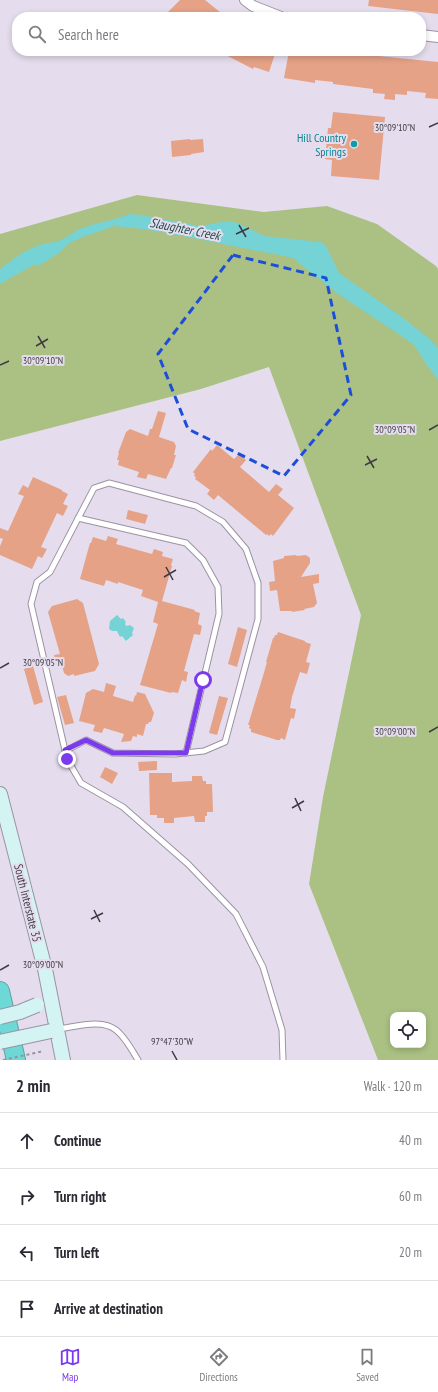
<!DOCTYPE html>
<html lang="en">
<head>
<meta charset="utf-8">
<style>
	:root { --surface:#fff; --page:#f2f2f3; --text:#2b2b33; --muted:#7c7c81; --line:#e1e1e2; --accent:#7c3aed }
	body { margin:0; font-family:"PT Sans Narrow",sans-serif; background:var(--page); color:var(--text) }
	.controls { position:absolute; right:12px; bottom:12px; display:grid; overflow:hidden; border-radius:8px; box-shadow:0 2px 6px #0003 }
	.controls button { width:36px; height:36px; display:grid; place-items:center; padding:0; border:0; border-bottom:1px solid var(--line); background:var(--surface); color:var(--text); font:20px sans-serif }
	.stop { position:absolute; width:12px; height:12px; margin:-9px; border:3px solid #7c3aed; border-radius:50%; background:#fff }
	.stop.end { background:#7c3aed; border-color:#fff; box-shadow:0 1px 4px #0008 }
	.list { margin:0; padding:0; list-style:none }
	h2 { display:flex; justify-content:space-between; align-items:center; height:52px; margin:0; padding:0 16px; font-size:17px }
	h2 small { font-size:13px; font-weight:400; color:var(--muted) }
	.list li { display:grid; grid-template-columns:26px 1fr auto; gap:12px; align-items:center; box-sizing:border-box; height:56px; padding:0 16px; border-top:1px solid var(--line) }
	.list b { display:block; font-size:15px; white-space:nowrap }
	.list em { font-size:13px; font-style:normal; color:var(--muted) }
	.icon { flex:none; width:22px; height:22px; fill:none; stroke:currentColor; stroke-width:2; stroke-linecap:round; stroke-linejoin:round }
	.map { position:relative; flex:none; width:438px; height:1060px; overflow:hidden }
	.search { position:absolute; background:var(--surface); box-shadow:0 2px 6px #0003; left:12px; right:12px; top:12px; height:44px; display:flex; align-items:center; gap:10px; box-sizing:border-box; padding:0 14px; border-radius:16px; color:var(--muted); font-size:15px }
	.sheet { height:276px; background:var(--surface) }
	nav { display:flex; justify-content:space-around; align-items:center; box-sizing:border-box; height:56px; border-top:1px solid var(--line); background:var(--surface); font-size:11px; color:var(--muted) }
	nav a { display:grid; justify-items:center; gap:2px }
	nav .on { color:var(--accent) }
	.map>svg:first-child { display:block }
	.green { fill:#abc083; fill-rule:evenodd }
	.water { fill:#75d2d5 }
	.building { fill:#e5a287 }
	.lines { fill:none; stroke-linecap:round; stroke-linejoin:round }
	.lane-casing { stroke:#9b93a3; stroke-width:7 }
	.street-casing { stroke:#9b93a3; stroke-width:12 }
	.secondary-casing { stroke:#9b93a3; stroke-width:16 }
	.highway-casing { stroke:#5da1a2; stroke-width:20 }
	.lane { stroke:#fff; stroke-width:5 }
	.street { stroke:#fff; stroke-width:10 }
	.secondary { stroke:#d4f3f3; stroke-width:14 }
	.highway { stroke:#6ed8d6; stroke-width:18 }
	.secondary-bridge-casing { stroke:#9b93a3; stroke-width:16; stroke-linecap:butt }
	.path-bridge { stroke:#97919d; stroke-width:2; stroke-dasharray:3 3; stroke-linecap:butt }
	.secondary-bridge { stroke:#d4f3f3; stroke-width:14 }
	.route { stroke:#7c3aed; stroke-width:5 }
	.marked { fill:none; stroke:#1d4ed8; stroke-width:3; stroke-dasharray:8 5; stroke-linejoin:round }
	.ticks { fill:none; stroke:#3e3a41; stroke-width:1.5 }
	.culture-dot { fill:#0f9aa8; stroke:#e5ddee; stroke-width:1.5 }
	.labels { text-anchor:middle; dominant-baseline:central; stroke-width:4; stroke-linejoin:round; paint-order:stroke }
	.culture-label { font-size:12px; fill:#0d838f; stroke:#e5ddee; text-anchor:end }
	.street-label { font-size:12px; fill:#3e3a41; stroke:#e5ddee }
	.water-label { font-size:13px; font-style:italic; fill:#1e494a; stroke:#e5ddee }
	.ticks-label { font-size:10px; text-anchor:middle; fill:#3e3a41; stroke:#e5ddee; stroke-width:4; stroke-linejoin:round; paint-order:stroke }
</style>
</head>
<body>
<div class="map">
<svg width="438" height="1060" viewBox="0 0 438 1060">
	<rect width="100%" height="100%" fill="#e5ddee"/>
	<path class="green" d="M 137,195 L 264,212 L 327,206 L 377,224 L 436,266 L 438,269 L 438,1060 L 378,1060 L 309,884 L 323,797 L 361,615 L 269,367 L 201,389 L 0,441 L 0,234 ZM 393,1015 L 423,1015 L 423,1045 L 393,1045 Z"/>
	<g class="water">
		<path d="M 130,214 L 141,215 L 200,226 L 227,221 L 238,223 L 264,236 L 321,242 L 326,246 L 339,273 L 399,315 L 430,339 L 438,348 L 438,380 L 426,364 L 415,346 L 400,335 L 341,296 L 299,263 L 294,258 L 163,232 L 135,228 L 114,226 L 80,238 L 68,244 L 59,253 L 38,266 L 35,264 L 0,284 L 0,269 C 12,260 23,251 37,246 C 44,243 53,243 61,240 C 69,237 76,229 85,227 C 100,222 115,220 130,214 Z"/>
		<path d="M 117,615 L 121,619 L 123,618 L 126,622 L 125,623 L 126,626 L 130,625 L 134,628 L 132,633 L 133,635 L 126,641 L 122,636 L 120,637 L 117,631 L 112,631 L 109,629 L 110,621 Z"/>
	</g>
	<g class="building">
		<path d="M 180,0 L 205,0 L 226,17 L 174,17 L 168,12 Z"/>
		<path d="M 369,0 L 438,0 L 438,14 L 368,6 Z"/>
		<path d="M 218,51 L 276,51 L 269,72 L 254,67 L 253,69 Z"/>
		<path d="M 289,51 L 349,51 L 349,53 L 438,62 L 438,99 L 425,98 L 426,93 L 407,91 L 407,95 L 395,94 L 395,100 L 384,99 L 385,94 L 373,93 L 373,89 L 333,84 L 333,82 L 315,80 L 315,83 L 284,78 Z"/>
		<path d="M 333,112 L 385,117 L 379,180 L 331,176 L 332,160 L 325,159 L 328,128 L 331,128 Z"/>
		<path d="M 190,139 L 190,140 L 203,139 L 204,152 L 191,154 L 191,155 L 172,157 L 171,141 Z"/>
		<path d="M 158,411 L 166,413 L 159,437 L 174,442 L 176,446 L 174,455 L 176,455 L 172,468 L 171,468 L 166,479 L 148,474 L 146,479 L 137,477 L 139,472 L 118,465 L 119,460 L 117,460 L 119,453 L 118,453 L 126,432 L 130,429 L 148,436 L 150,429 L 152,429 Z"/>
		<path d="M 217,445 L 234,459 L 239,454 L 246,460 L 240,467 L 269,492 L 276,484 L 283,489 L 278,495 L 294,508 L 273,536 L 271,534 L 269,536 L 267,534 L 266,535 L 218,495 L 214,500 L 207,494 L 210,490 L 195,479 L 196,477 L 194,476 L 195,474 L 193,472 L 211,449 L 212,451 Z"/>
		<path d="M 33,477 L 62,490 L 62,491 L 68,494 L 63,504 L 68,506 L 63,516 L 57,513 L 41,547 L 47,549 L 42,558 L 38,556 L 32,569 L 0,555 L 0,546 L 3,539 L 0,538 L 0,528 L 8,531 L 24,496 L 18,494 L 23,485 L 28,488 Z"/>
		<path d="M 128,510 L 148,515 L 145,524 L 126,519 Z"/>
		<path d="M 108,536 L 118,539 L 116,544 L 152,554 L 154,549 L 163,552 L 162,556 L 173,559 L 171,565 L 172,566 L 162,601 L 195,610 L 194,611 L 200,613 L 198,624 L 202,626 L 200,635 L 194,634 L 184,671 L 188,672 L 186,682 L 182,680 L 178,693 L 172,692 L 171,693 L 140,685 L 158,624 L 153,622 L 158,602 L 141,596 L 143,590 L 118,582 L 118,584 L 106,580 L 104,586 L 80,579 L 90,543 L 91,543 L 93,537 L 106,541 Z"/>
		<path d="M 296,555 L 297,556 L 306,555 L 310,558 L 310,563 L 301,577 L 319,574 L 319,583 L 313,584 L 317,603 L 314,607 L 304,609 L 305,610 L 292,612 L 292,611 L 280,611 L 277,590 L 270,591 L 269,582 L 275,581 L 273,561 L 284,558 L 284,556 Z"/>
		<path d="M 77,599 L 83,603 L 99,664 L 95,671 L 74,676 L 74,674 L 68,676 L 64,673 L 61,662 L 56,664 L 54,655 L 60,654 L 48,612 L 52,606 Z"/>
		<path d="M 238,627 L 247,630 L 237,667 L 228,664 Z"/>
		<path d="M 278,632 L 305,641 L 305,642 L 311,644 L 306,662 L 310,663 L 307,674 L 300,672 L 292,697 L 290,708 L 296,709 L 294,719 L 291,718 L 285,740 L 281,738 L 280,740 L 277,740 L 251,732 L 251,729 L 249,728 L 250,725 L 248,725 L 263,676 L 267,662 L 266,662 L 273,638 L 274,638 L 275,635 L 277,635 Z"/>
		<path d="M 33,666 L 43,702 L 34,705 L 24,669 Z"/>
		<path d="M 106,683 L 116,686 L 113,696 L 133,702 L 135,695 L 136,696 L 137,692 L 145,694 L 154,713 L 151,722 L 149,722 L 148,724 L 146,724 L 143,736 L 137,734 L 137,737 L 133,736 L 131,741 L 121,742 L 124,734 L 104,728 L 102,733 L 93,731 L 95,725 L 79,721 L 86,693 L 93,689 L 104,692 Z"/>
		<path d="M 66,695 L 74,723 L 65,725 L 57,697 Z"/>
		<path d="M 219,696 L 228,698 L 217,735 L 209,733 Z"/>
		<path d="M 157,761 L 157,770 L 139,771 L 138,762 Z"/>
		<path d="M 105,767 L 118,773 L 112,784 L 100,777 Z"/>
		<path d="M 149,773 L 172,773 L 172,782 L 192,781 L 192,776 L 202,776 L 203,781 L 206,781 L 206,784 L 212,784 L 213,812 L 207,812 L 207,816 L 205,816 L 205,822 L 195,822 L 194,816 L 174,818 L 174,823 L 164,823 L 164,818 L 157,818 L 157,815 L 150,815 Z"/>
	</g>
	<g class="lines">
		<defs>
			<g id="lane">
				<path d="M 78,518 L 186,543 L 203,560 L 218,587 L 219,614 L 186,753"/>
				<path d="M 65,751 L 86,740 L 113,753 L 175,754 L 204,751 L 225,742 L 258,619 L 258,583 L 246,549 L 223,522 L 196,506 L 109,483 L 94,488 L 50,572 L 37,582 L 31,604 L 67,759 L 81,783 L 123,807 L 188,864 L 236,914 L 263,967 L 282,1030 L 283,1060"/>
				<path d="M 58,1029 C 75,1027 102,1018 116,1030 C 125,1037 132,1050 138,1060"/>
			</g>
			<g id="street">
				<path d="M 245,0 L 253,6 L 281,17"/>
				<path d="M 421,35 L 438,37"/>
			</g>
			<path id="secondary" d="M 0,794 L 45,969 L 63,1060"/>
			<path id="highway" d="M 0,991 L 16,1060"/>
		</defs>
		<use href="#lane" class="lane-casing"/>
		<use href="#street" class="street-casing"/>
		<use href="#secondary" class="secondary-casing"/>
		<use href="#highway" class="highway-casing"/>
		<use href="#lane" class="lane"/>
		<use href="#street" class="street"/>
		<use href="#secondary" class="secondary"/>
		<use href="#highway" class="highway"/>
		<defs>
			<g id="secondary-bridge">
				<path d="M 0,1017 L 20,1012 L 37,1005"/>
				<path d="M 0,1042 L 51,1031"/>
			</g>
		</defs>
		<use href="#secondary-bridge" class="secondary-bridge-casing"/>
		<path class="path-bridge" d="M 3,1060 L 44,1051"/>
		<use href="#secondary-bridge" class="secondary-bridge"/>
	</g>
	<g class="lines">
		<path class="route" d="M 67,759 L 65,750 L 86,740 L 113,753 L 186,753 L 203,680"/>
	</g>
	<path class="marked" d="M 233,255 L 326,278 L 351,395 L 284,476 L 188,429 L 158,354 Z"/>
	<path class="ticks" d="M 429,127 L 438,123M 239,225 L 246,237M 236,234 L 249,228M 38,336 L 45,348M 36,346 L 48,339M 0,365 L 9,361M 429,430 L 438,425M 367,456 L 374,468M 365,465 L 377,459M 166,567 L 173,580M 164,577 L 176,570M 0,668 L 9,663M 429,732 L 438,727M 295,798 L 301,811M 292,808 L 304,801M 94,910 L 100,922M 91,919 L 103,913M 0,970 L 9,965M 172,1051 L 177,1060"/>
	<circle class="culture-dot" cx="354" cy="144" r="4"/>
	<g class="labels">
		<g class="culture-label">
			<text x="346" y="137">Hill Country<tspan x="346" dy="14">Springs</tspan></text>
		</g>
		<g class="street-label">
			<text transform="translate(28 903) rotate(76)">South Interstate 35</text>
		</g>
		<g class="water-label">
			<text transform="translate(185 229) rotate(11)">Slaughter Creek</text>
		</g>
	</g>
	<g class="ticks-label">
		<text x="395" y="131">30°09'10"N</text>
		<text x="43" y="364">30°09'10"N</text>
		<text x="395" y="433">30°09'05"N</text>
		<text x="43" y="666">30°09'05"N</text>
		<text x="395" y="735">30°09'00"N</text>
		<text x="43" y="968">30°09'00"N</text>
		<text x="172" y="1045">97°47'30"W</text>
	</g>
</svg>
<div class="controls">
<button><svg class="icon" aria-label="locate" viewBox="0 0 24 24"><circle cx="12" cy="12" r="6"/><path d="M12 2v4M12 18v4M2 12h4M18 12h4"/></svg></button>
</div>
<div class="stop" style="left:203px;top:680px"></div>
<div class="stop end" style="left:67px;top:759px"></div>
<div class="search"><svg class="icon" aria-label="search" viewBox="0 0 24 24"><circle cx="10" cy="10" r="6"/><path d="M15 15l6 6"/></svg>Search here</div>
</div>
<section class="sheet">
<h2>2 min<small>Walk · 120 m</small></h2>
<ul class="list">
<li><svg class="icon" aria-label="ahead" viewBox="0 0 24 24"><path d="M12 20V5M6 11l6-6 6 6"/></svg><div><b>Continue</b></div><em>40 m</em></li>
<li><svg class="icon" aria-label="right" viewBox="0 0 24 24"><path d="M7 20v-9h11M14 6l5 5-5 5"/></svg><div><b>Turn right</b></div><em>60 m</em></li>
<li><svg class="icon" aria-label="left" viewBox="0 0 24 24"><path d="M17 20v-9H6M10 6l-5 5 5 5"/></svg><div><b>Turn left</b></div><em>20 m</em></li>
<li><svg class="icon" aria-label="arrive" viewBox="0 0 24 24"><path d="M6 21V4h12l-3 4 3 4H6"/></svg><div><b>Arrive at destination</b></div></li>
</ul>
</section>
<nav>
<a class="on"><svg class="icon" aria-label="map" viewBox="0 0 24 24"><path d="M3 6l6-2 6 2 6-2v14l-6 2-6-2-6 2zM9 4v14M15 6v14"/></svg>Map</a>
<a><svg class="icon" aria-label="directions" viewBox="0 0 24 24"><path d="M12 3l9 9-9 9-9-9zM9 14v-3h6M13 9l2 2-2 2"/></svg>Directions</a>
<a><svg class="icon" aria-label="saved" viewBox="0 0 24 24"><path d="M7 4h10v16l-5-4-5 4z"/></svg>Saved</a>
</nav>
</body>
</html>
